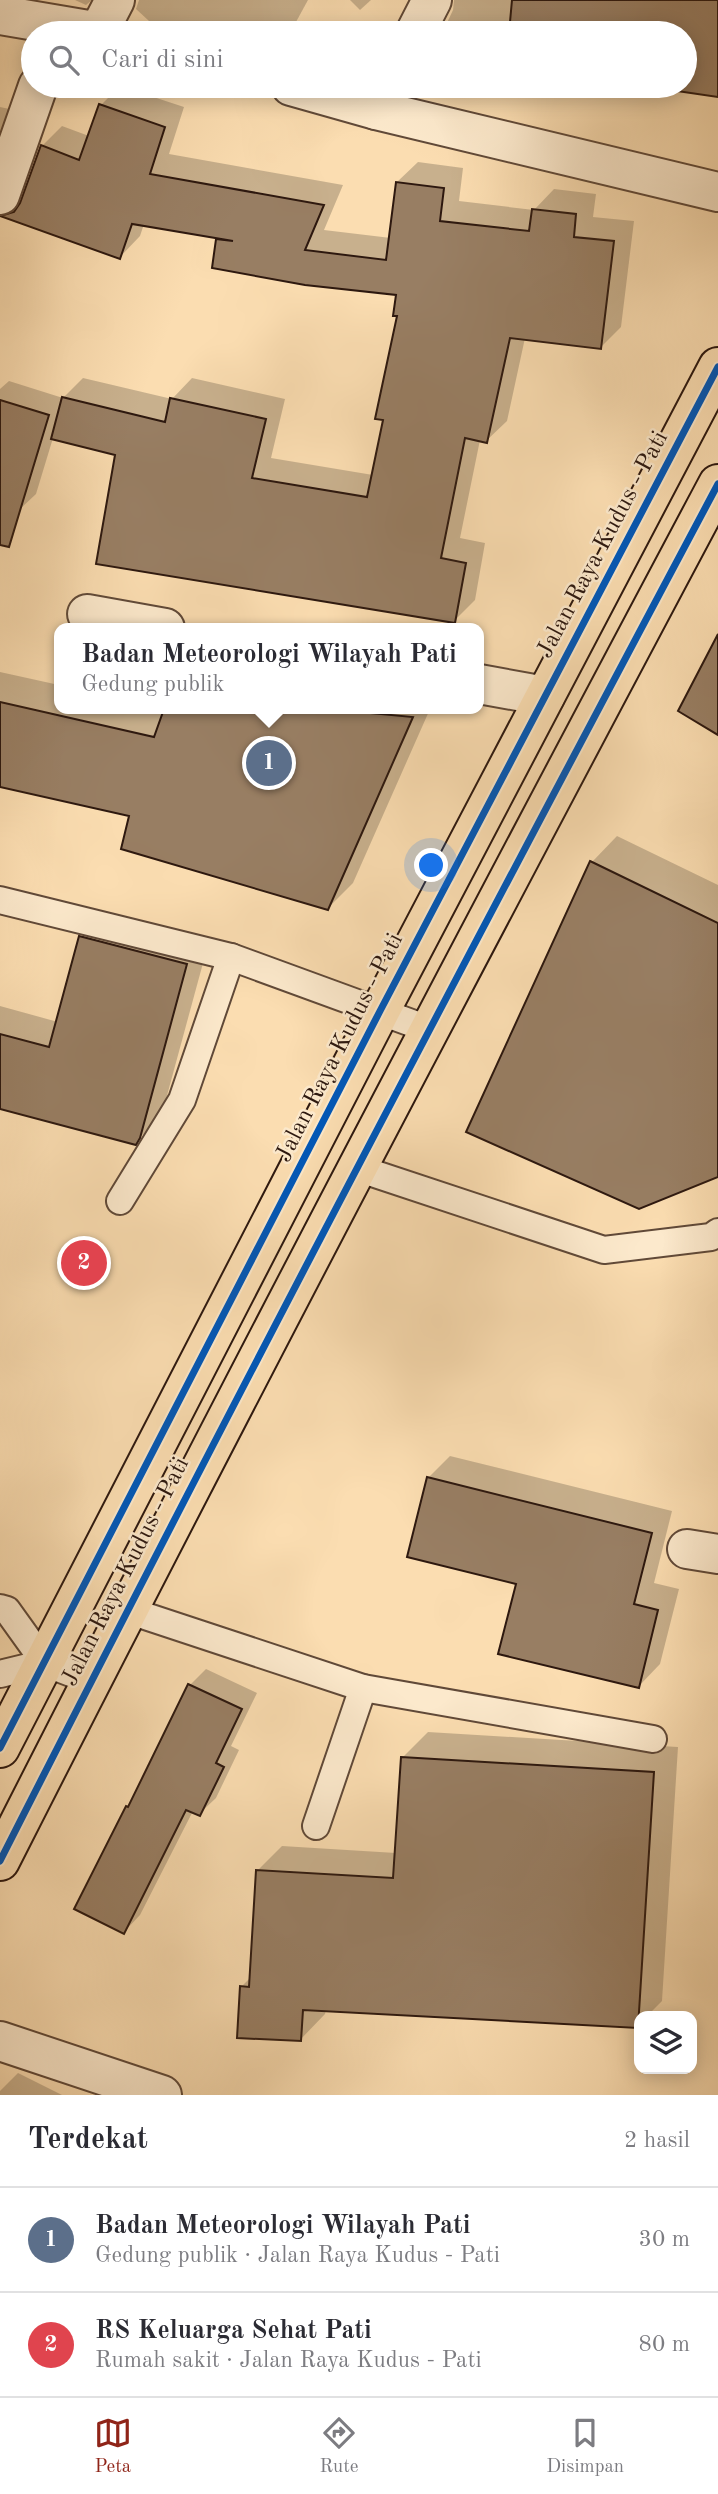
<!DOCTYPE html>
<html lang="id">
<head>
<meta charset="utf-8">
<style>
	:root { --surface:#fff; --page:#f7f7f7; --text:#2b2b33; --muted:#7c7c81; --line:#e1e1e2; --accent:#8f2418 }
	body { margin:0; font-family:"Old Standard TT",serif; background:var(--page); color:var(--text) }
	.controls { position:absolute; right:21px; bottom:21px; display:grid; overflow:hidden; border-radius:14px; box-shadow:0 4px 18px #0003 }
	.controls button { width:63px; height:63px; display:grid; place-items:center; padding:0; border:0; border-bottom:2px solid var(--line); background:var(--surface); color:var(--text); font:35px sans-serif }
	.you { position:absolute; left:432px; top:866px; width:24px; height:24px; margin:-18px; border:5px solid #fff; border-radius:50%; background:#1a73e8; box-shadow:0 0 0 10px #1a73e833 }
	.badge { display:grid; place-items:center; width:46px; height:46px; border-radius:50%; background:var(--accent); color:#fff; font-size:23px; font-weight:700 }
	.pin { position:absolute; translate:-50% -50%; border:4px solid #fff; box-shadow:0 2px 7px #0006 }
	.popup { position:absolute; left:54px; top:623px; width:430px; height:91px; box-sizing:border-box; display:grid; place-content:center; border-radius:14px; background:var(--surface); filter:drop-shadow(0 2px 5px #0005); font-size:23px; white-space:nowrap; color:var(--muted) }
	.popup b { font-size:26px; color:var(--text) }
	.popup::after { content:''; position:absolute; left:50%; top:100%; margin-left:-14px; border:14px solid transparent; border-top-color:var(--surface) }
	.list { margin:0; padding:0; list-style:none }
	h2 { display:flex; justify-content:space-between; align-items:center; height:91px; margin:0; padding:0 28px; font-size:30px }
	h2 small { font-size:23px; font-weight:400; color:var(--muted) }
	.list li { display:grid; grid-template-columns:46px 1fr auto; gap:21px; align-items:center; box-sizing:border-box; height:105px; padding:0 28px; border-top:2px solid var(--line) }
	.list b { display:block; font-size:26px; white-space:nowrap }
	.list p { margin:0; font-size:23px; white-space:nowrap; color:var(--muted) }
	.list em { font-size:23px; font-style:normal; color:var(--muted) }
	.icon { flex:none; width:38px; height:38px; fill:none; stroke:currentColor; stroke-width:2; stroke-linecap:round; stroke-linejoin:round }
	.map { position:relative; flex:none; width:718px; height:2095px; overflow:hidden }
	.search { position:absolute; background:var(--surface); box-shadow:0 4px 18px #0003; left:21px; right:21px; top:21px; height:77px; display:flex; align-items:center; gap:18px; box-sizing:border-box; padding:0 24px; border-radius:38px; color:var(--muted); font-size:26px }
	.sheet { height:301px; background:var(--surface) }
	nav { display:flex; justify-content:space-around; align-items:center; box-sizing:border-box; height:98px; border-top:2px solid var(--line); background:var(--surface); font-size:19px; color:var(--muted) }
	nav a { display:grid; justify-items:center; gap:4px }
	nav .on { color:var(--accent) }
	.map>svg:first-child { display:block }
	.shadow { fill:#0003 }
	.building { fill:#987e63; stroke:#2d180f; stroke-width:2 }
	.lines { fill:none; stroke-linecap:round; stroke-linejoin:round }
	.service-casing { stroke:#604938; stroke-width:30 }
	.minor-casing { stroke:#604938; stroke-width:42 }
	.tertiary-casing { stroke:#604938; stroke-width:42 }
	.primary-casing { stroke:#2d180f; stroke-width:42 }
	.service { stroke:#fce9cc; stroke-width:26 }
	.minor { stroke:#fce9cc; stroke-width:38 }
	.tertiary { stroke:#fce9cc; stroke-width:38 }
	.primary { stroke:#fbddb1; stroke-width:38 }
	.cycleway-casing { stroke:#fce9cc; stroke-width:11 }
	.cycleway { stroke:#0057b8; stroke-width:7 }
	.labels { text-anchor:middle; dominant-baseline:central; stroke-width:5; stroke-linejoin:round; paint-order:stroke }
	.street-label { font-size:24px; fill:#2d180f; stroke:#fce9cc }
</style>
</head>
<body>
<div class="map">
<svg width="718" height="2095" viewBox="0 0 718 2095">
	<rect width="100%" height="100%" fill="#fbddb1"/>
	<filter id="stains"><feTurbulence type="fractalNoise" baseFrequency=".00286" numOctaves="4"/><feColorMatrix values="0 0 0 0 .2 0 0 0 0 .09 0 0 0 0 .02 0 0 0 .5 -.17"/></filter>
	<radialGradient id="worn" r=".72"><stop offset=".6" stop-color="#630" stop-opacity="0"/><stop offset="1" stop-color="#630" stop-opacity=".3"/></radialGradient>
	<g class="shadow">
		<path d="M 75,0 L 92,0 L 86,5 Z"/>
		<path d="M 139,0 L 308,0 L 290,33 L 162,33 L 136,9 Z"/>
		<path d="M 350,0 L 371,0 L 360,10 Z"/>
		<path d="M 454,0 L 718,0 L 718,96 L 655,86 L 685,86 L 685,33 L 460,33 L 446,25 L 453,10 Z"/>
		<path d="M 120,86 L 184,107 L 169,154 L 343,185 L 324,230 L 391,238 L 397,182 L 418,162 L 463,168 L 459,201 L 534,210 L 554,189 L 596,194 L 593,217 L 634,221 L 621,327 L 601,347 L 525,338 L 507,421 L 486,441 L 480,440 L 460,538 L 485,543 L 475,600 L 454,621 L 117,454 L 53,438 L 36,494 L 19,510 L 0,505 L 0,389 L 9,381 L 63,398 L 83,378 L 172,399 L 192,378 L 285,399 L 271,458 L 373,475 L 385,419 L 399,315 L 398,293 L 218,240 L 221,237 L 144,224 L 140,236 L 120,257 L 3,216 L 25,196 L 42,146 L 62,126 L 89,136 L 101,105 Z"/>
		<path d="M 0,107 L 19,111 L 0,164 Z"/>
		<path d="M 0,672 L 59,685 L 59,709 L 430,709 L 353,883 L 328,908 L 131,815 L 0,785 Z"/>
		<path d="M 617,836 L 718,885 L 718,1176 L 592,862 Z"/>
		<path d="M 103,914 L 209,941 L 162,1114 L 135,1143 L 0,1107 L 0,1006 L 58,1022 L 81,937 Z"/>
		<path d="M 450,1456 L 672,1511 L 654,1583 L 679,1589 L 660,1664 L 639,1686 L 518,1583 L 428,1478 Z"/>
		<path d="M 206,1669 L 257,1693 L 231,1746 L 239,1750 L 216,1798 L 199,1814 L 193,1811 L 140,1915 L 124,1932 L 127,1807 L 133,1801 L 190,1685 Z"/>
		<path d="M 428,1732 L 678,1747 L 662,2001 L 647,2016 L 639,2016 L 639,2024 L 637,2027 L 326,2010 L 325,2014 L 300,2040 L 241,1987 L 251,1977 L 257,1871 L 282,1846 L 396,1853 L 402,1758 Z"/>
		<path d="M 18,2073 L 62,2095 L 0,2095 L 0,2091 Z"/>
	</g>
	<g class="building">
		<path d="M 512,0 L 718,0 L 718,97 L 643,86 L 685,86 L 685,33 L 509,33 Z"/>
		<path d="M 99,104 L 165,127 L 150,174 L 324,205 L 305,250 L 386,260 L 396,182 L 444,188 L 440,221 L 529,231 L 532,209 L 576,214 L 574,237 L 614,241 L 601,349 L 510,338 L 487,443 L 465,438 L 441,558 L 466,563 L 455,623 L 96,564 L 115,455 L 51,439 L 62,397 L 165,422 L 170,398 L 266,419 L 252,478 L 367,497 L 383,420 L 375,419 L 397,316 L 393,316 L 396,295 L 305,285 L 212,268 L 216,239 L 233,241 L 132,224 L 120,259 L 0,216 L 14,212 L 20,203 L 41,145 L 79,160 Z"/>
		<path d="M 0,400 L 49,415 L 9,547 L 0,545 Z"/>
		<path d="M 718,634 L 718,735 L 678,711 Z"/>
		<path d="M 0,702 L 154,737 L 164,709 L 328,709 L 413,717 L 328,910 L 121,849 L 129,816 L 0,787 Z"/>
		<path d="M 590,861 L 718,923 L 718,1177 L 639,1209 L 466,1132 Z"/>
		<path d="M 79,936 L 187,964 L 140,1138 L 136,1145 L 0,1109 L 0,1034 L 49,1047 Z"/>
		<path d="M 427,1477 L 652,1533 L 634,1604 L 658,1610 L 639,1688 L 498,1654 L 516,1584 L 407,1557 Z"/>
		<path d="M 188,1684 L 242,1709 L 216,1763 L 224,1767 L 200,1816 L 186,1810 L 124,1934 L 74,1909 L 126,1806 L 128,1807 Z"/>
		<path d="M 401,1757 L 654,1772 L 638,2028 L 303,2010 L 301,2041 L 237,2038 L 240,1986 L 249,1987 L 256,1870 L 393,1878 Z"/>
	</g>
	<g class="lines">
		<defs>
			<g id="service">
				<path d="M 0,900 L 231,957 L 428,1029"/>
				<path d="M 357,1168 L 604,1250 L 711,1237 L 718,1232"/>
				<path d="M 120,1201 L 182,1100 L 231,957"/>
				<path d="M 0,1608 L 7,1610 L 45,1663"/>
				<path d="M 127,1610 L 363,1688 L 653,1739"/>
				<path d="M 0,1674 L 45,1663 L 92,1681"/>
				<path d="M 316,1826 L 363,1688"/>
			</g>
			<g id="minor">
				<path d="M 99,31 L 115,0"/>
				<path d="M 415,33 L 432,0"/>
				<path d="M 376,110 L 388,86"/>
				<path d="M 0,195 L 38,86"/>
				<path d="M 87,614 L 165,628"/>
				<path d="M 479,684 L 545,696"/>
				<path d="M 687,1549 L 718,1554"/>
				<path d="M 0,2041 L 162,2095"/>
			</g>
			<g id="tertiary">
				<path d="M 0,15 L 106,33"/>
				<path d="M 291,86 L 376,110 L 718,192"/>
			</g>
			<g id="primary">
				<path d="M 0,1748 L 380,1011 L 718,367"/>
				<path d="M 0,1861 C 234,1399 475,941 718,484"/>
			</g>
		</defs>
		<use href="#service" class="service-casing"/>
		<use href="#minor" class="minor-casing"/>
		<use href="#tertiary" class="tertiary-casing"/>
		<use href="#primary" class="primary-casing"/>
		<use href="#service" class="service"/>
		<use href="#minor" class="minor"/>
		<use href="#tertiary" class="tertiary"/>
		<use href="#primary" class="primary"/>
		<defs>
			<g id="cycleway">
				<path d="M 0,1748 L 380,1011 L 718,367"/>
				<path d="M 0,1861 C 234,1399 475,941 718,484"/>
			</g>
		</defs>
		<use href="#cycleway" class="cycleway-casing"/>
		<use href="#cycleway" class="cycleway"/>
	</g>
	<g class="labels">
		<g class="street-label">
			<text transform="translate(603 545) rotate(-62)">Jalan Raya Kudus - Pati</text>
			<text transform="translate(340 1048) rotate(-63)">Jalan Raya Kudus - Pati</text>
			<text transform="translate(126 1572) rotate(-63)">Jalan Raya Kudus - Pati</text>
		</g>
	</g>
	<rect width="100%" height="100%" filter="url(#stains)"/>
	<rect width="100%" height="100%" fill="url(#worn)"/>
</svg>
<div class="controls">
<button><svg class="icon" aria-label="layers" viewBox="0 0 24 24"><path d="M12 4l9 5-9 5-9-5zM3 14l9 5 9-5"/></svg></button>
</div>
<div class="you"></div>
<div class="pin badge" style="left:269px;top:763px;background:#5c6f8a">1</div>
<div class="popup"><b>Badan Meteorologi Wilayah Pati</b>Gedung publik</div>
<div class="pin badge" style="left:84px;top:1263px;background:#e0444e">2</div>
<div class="search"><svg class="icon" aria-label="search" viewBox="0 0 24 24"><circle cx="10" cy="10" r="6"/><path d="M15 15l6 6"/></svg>Cari di sini</div>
</div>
<section class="sheet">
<h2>Terdekat<small>2 hasil</small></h2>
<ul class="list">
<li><span class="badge" style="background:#5c6f8a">1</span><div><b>Badan Meteorologi Wilayah Pati</b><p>Gedung publik · Jalan Raya Kudus - Pati</p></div><em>30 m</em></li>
<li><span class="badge" style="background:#e0444e">2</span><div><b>RS Keluarga Sehat Pati</b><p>Rumah sakit · Jalan Raya Kudus - Pati</p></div><em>80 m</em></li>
</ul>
</section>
<nav>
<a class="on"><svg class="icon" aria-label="map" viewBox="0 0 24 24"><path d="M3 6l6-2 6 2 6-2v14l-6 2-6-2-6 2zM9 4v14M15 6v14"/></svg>Peta</a>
<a><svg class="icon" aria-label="directions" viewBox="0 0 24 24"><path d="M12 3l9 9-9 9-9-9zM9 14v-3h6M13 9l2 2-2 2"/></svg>Rute</a>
<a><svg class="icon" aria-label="saved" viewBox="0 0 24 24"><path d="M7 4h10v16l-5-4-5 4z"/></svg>Disimpan</a>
</nav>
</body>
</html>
